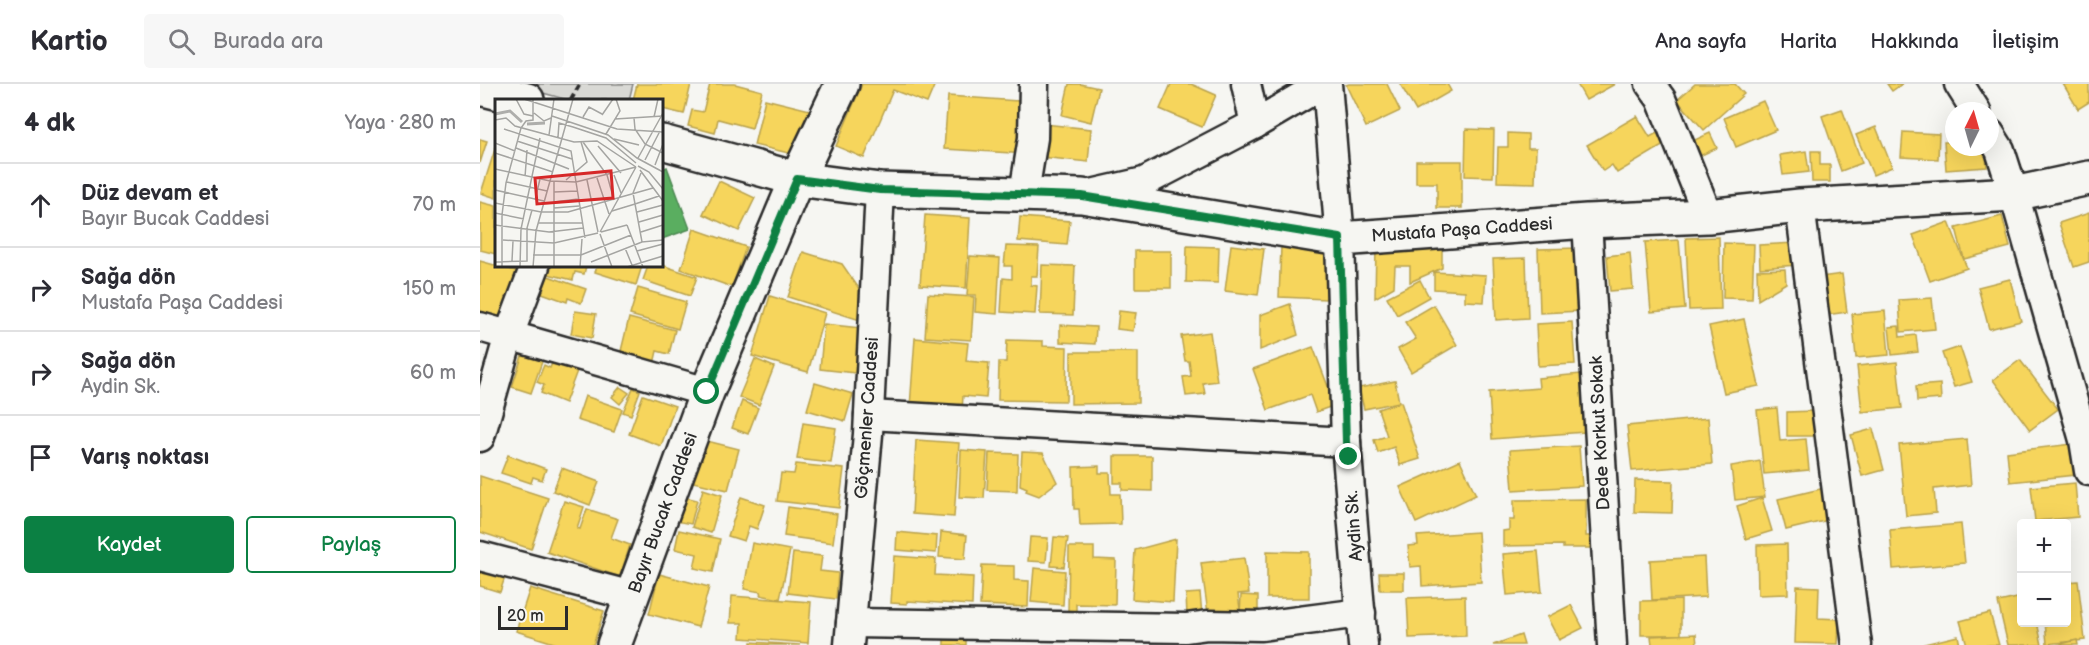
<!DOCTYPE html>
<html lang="tr">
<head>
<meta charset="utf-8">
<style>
	:root { --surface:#fff; --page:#f7f7f7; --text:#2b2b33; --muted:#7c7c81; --line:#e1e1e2; --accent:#0b8043 }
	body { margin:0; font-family:"Balsamiq Sans",sans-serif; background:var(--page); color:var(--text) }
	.controls { position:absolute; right:18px; bottom:18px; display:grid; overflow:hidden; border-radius:6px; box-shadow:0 6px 24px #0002 }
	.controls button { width:54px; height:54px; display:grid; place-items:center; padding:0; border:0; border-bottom:2px solid var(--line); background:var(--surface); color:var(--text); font:30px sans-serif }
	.compass { position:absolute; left:1465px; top:18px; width:54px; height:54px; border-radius:50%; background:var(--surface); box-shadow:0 6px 24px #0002; rotate:5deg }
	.scale { position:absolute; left:18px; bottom:15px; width:70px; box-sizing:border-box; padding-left:6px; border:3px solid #2b2b2b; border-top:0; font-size:16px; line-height:21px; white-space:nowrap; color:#2b2b2b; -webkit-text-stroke:4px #f6f6f2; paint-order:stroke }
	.stop { position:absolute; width:18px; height:18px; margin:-14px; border:4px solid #0b8043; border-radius:50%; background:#fff }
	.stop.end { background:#0b8043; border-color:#fff; box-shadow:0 2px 6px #0008 }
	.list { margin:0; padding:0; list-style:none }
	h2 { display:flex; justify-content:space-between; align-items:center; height:78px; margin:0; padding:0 24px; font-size:26px }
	h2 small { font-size:20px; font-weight:400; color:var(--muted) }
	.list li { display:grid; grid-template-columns:39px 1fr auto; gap:18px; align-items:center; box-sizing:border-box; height:84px; padding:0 24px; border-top:2px solid var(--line) }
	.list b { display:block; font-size:22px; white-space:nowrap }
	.list p { margin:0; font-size:20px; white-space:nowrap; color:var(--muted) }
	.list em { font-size:20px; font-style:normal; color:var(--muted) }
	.actions { display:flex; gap:12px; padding:18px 24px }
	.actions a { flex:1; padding:14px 0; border:2px solid var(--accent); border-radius:6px; text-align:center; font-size:21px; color:var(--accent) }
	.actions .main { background:var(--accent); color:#fff }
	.icon { flex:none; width:33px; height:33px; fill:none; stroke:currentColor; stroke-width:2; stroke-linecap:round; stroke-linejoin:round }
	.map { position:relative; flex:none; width:1609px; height:561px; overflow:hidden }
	header { display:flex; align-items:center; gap:36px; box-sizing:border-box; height:84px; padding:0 30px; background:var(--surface); border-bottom:2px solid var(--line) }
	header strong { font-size:28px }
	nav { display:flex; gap:33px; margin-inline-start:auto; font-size:21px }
	.search { width:420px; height:54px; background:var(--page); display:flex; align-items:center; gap:15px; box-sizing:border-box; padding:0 21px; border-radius:6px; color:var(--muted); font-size:22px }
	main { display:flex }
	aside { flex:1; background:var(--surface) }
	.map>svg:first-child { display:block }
	.green { fill:#d9d9d5; stroke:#828280; stroke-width:1.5 }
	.homes { fill:#f6d55c; stroke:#b9a24d; stroke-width:1.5 }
	.public { fill:#5aae61; stroke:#4c8751; stroke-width:1.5 }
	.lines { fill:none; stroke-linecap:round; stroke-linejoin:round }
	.street-casing { stroke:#2b2b2b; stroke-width:33 }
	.secondary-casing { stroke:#2b2b2b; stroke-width:38 }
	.path { stroke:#2b2b2b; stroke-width:4; stroke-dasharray:6 4.5; stroke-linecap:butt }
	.street { stroke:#f6f6f2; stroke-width:28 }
	.secondary { stroke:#f6f6f2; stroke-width:33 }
	.route { stroke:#0b8043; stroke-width:8 }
	.labels { text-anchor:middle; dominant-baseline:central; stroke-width:6; stroke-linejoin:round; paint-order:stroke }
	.street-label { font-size:18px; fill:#2b2b2b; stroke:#f6f6f2 }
	.inset-river { fill:none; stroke:#aeaeab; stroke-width:3 }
	.inset-road { fill:none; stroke:#a5a5a2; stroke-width:1.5 }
	.view { fill:#d62828; fill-opacity:0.15; stroke:#d62828; stroke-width:3 }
	.inset-edge { fill:none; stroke:#2b2b2b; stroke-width:3 }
</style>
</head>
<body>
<header>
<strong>Kartio</strong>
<div class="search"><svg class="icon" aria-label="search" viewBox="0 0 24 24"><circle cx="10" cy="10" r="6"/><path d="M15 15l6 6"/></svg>Burada ara</div>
<nav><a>Ana sayfa</a><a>Harita</a><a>Hakkında</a><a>İletişim</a></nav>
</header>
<main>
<aside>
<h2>4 dk<small>Yaya · 280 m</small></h2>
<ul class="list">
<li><svg class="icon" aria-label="ahead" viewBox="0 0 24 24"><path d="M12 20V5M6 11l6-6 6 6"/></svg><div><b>Düz devam et</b><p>Bayır Bucak Caddesi</p></div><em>70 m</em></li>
<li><svg class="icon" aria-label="right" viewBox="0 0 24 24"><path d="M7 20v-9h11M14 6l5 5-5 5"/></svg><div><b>Sağa dön</b><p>Mustafa Paşa Caddesi</p></div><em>150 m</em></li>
<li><svg class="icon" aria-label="right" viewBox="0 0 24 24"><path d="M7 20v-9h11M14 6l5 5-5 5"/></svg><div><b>Sağa dön</b><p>Aydin Sk.</p></div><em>60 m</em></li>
<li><svg class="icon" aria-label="arrive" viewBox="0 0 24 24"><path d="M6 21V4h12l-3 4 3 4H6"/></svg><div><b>Varış noktası</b></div></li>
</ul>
<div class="actions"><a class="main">Kaydet</a><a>Paylaş</a></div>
</aside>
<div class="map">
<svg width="1609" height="561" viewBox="0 0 1609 561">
	<rect width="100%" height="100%" fill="#f6f6f2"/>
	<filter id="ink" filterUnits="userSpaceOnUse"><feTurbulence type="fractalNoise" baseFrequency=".0167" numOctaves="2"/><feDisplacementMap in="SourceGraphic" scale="12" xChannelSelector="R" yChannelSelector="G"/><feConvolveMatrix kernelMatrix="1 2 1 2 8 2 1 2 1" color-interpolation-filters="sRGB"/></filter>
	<g filter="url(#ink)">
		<path class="green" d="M 31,0 L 153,0 L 149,16 L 88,16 Z"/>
		<g class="homes">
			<path d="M 157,0 L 211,0 L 204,30 L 182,25 L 182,16 L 153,16 Z"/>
			<path d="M 230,0 L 255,0 L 282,7 L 272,44 L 238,35 L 235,49 L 208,42 L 212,26 L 223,28 Z"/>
			<path d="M 382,0 L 455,0 L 447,19 L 413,6 L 384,74 L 356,62 Z"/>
			<path d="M 589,0 L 600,0 L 619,4 L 611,38 L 582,31 Z"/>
			<path d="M 691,0 L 711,0 L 736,11 L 722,43 L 680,25 Z"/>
			<path d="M 869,0 L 907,0 L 920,27 L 886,43 L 866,1 Z"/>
			<path d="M 920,0 L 967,0 L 971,7 L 936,27 Z"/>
			<path d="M 1097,0 L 1135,0 L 1106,16 Z"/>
			<path d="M 1215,0 L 1255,0 L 1264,10 L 1224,46 L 1197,16 Z"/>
			<path d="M 1407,0 L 1422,0 L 1412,7 Z"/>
			<path d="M 1583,0 L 1609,0 L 1609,18 L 1598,25 Z"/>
			<path d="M 468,12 L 553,18 L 549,70 L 464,65 Z"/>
			<path d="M 285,15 L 334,27 L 322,72 L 274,61 Z"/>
			<path d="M 1283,17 L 1296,46 L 1256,63 L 1244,34 Z"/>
			<path d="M 1362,25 L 1382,79 L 1361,87 L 1342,32 Z"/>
			<path d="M 1157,32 L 1170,53 L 1177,49 L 1184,61 L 1137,89 L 1132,81 L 1123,87 L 1107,61 Z"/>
			<path d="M 564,40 L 611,45 L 608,78 L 561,73 Z"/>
			<path d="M 1396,43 L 1412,83 L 1393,91 L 1376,51 Z"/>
			<path d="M 986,45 L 1014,46 L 1013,93 L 985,92 Z"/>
			<path d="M 1423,48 L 1459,50 L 1458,75 L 1421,73 Z"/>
			<path d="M 1028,49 L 1048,50 L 1048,64 L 1056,64 L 1055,99 L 1017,98 L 1018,63 L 1028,63 Z"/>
			<path d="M 1230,49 L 1237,64 L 1213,75 L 1206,60 Z"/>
			<path d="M 0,55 L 7,57 L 0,79 Z"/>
			<path d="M 1464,58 L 1474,58 L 1474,63 L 1505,63 L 1507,83 L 1466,86 Z"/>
			<path d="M 16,62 L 16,114 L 1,109 Z"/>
			<path d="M 1326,67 L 1329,88 L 1303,91 L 1300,71 Z"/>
			<path d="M 1331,67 L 1340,67 L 1340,81 L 1350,81 L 1350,98 L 1332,98 Z"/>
			<path d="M 936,77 L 982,77 L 982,124 L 957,124 L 957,99 L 936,99 Z"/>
			<path d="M 239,97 L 275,114 L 259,147 L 223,130 Z"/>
			<path d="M 0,118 L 16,122 L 16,170 L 0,166 Z"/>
			<path d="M 1609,129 L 1609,178 L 1594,183 L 1579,139 Z"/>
			<path d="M 445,131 L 490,134 L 486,204 L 440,201 Z"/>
			<path d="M 1522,132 L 1530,163 L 1484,175 L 1476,144 Z"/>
			<path d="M 540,133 L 590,137 L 587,161 L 538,157 Z"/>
			<path d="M 1469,138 L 1487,184 L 1450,197 L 1433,151 Z"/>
			<path d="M 214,145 L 266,163 L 252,203 L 201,185 Z"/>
			<path d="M 1239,153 L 1241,225 L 1209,226 L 1206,154 Z"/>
			<path d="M 1199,156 L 1205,225 L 1171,228 L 1165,158 Z"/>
			<path d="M 1244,159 L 1274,160 L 1272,215 L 1243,214 Z"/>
			<path d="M 1316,159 L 1317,181 L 1280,184 L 1279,161 Z"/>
			<path d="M 751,161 L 784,165 L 778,211 L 745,207 Z"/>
			<path d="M 526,162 L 559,163 L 557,192 L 551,192 L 551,201 L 557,202 L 555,230 L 521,228 L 523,194 L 532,195 L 532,182 L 524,182 Z"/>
			<path d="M 707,162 L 739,163 L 738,199 L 706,198 Z"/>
			<path d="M 801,163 L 848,165 L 846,215 L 799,213 Z"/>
			<path d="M 896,164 L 962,166 L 962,184 L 930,198 L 930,182 L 915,182 L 914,203 L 895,214 Z"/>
			<path d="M 1100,164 L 1102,227 L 1060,229 L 1058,165 Z"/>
			<rect x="655" y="167" width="36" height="37"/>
			<path d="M 323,168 L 362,180 L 380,206 L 383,237 L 308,213 Z"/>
			<path d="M 1150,169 L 1153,205 L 1130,207 L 1127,172 Z"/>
			<path d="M 490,172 L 520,174 L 517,230 L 495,228 L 496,211 L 487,211 Z"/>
			<path d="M 1046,174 L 1048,234 L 1016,236 L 1013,175 Z"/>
			<path d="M 0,177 L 43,189 L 30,238 L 0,230 Z"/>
			<path d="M 182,181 L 217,193 L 210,212 L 163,196 L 168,182 Z"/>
			<path d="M 562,181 L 595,182 L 593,231 L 560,230 Z"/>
			<path d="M 71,182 L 106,182 L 104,190 L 95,188 L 93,196 L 68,190 Z"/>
			<path d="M 117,182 L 162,182 L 156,201 L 115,188 Z"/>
			<path d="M 1305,185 L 1306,199 L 1278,216 L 1277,186 Z"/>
			<path d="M 954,188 L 1006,191 L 1004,218 L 985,217 L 985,207 L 954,205 Z"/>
			<path d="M 1362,190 L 1367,228 L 1346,231 L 1341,193 Z"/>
			<path d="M 68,192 L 106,205 L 101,219 L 88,214 L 87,218 L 62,209 Z"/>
			<path d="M 1530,195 L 1541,237 L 1509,245 L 1498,203 Z"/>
			<path d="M 940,196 L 949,213 L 917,231 L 907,213 Z"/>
			<path d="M 158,204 L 206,218 L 198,245 L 150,231 Z"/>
			<path d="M 448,210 L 494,213 L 491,256 L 445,253 Z"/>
			<path d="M 290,212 L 345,229 L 328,288 L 272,272 Z"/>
			<path d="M 1452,214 L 1455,245 L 1421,248 L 1419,216 Z"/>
			<path d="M 810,220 L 818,251 L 780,266 L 780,231 Z"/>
			<path d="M 954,221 L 977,261 L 931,288 L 918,265 L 936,255 L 925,238 Z"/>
			<path d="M 95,227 L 116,230 L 112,254 L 91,250 Z"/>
			<path d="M 639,227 L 656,229 L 653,247 L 637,245 Z"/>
			<path d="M 1405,227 L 1409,271 L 1376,274 L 1372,230 Z"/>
			<path d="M 149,234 L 195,246 L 189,270 L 177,267 L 174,280 L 140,271 Z"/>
			<path d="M 1264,235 L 1279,302 L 1244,309 L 1229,242 Z"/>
			<path d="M 1092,238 L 1095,280 L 1058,282 L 1056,240 Z"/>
			<path d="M 344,240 L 380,244 L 375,289 L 340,285 Z"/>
			<path d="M 580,241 L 616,243 L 615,260 L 580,258 Z"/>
			<path d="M 1419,242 L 1420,253 L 1436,251 L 1438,268 L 1412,271 L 1409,243 Z"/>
			<path d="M 730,248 L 737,297 L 723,299 L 725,310 L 706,312 L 703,293 L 711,292 L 709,277 L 705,277 L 701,252 Z"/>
			<path d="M 435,254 L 488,259 L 486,277 L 509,279 L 506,314 L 483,312 L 482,327 L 430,323 Z"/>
			<path d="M 527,256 L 563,257 L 563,262 L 587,263 L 586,317 L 518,316 L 519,278 L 526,278 Z"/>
			<path d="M 833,263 L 849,305 L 852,304 L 858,320 L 836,328 L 830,311 L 788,326 L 773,285 Z"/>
			<path d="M 1480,263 L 1492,298 L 1474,303 L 1462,269 Z"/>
			<path d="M 44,266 L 64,272 L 51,309 L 32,303 Z"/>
			<path d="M 591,268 L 658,268 L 658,319 L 591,320 Z"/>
			<path d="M 275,275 L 294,283 L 279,321 L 259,313 Z"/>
			<path d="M 1540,276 L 1578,325 L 1550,346 L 1513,296 Z"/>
			<path d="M 73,277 L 97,287 L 85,319 L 61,309 L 64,301 L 57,298 L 64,281 L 70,284 Z"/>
			<path d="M 1417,278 L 1422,324 L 1382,328 L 1377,282 Z"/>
			<path d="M 1101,290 L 1105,348 L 1012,355 L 1009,308 L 1059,304 L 1058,294 Z"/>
			<path d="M 915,297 L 919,318 L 884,325 L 879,304 Z"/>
			<path d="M 335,299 L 373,310 L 365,337 L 327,326 Z"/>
			<path d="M 1460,300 L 1461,315 L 1437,317 L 1436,302 Z"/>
			<path d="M 140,303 L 149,309 L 140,320 L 132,313 Z"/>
			<path d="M 153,304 L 160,307 L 151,331 L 143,328 Z"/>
			<path d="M 163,311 L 195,322 L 181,362 L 149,350 Z"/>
			<path d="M 105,312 L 142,325 L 134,348 L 97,336 Z"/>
			<path d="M 262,317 L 278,324 L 268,350 L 252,344 Z"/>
			<path d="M 921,318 L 940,375 L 920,381 L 914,363 L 898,369 L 894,356 L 907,352 L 898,325 Z"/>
			<path d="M 1297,324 L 1300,357 L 1326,355 L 1329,386 L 1284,390 L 1277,326 Z"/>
			<path d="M 1333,327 L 1334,352 L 1307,352 L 1307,328 Z"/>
			<path d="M 1228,334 L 1232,380 L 1152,387 L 1147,342 Z"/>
			<path d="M 323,339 L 356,344 L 351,379 L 317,375 Z"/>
			<path d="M 1393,345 L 1404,386 L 1382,392 L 1371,351 Z"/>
			<path d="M 1487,355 L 1491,401 L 1454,405 L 1456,429 L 1426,432 L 1419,361 Z"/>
			<path d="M 223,356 L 259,365 L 248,406 L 213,398 Z"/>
			<path d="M 436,356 L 479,359 L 474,433 L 432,430 Z"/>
			<path d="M 1592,360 L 1595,391 L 1530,398 L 1527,368 Z"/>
			<path d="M 1099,362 L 1102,402 L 1033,406 L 1030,366 Z"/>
			<path d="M 481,366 L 507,368 L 504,414 L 479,413 Z"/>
			<path d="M 542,368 L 563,369 L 577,398 L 559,412 L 546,407 L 547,404 L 540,401 Z"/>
			<path d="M 509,369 L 538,370 L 537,407 L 507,406 Z"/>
			<path d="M 28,371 L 66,385 L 62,396 L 53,393 L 51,399 L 21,389 Z"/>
			<path d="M 634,372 L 672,372 L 672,407 L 642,406 L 642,399 L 634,399 Z"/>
			<path d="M 980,376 L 996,411 L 936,439 L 920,403 Z"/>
			<path d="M 1280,377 L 1285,413 L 1255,416 L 1251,382 Z"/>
			<path d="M 316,380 L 364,385 L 359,424 L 297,417 L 301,389 L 314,390 Z"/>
			<path d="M 619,382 L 619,389 L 630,389 L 631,410 L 640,410 L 641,440 L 600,441 L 599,425 L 594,425 L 593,383 Z"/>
			<path d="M 82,384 L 119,398 L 110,421 L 73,407 Z"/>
			<path d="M 0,392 L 68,414 L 51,465 L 0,448 Z"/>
			<path d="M 1155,396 L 1193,397 L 1192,429 L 1154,428 Z"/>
			<path d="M 1595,399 L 1598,433 L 1555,437 L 1551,403 Z"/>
			<path d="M 1349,403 L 1357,434 L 1306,446 L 1298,415 Z"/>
			<path d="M 223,405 L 242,411 L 231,449 L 212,443 Z"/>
			<path d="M 201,412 L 217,416 L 211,440 L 195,437 Z"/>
			<path d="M 261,413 L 285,421 L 277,445 L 269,442 L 264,457 L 248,452 Z"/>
			<path d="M 1282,414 L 1292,447 L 1266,455 L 1257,422 Z"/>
			<path d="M 1106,415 L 1106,452 L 1113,452 L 1113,464 L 1083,464 L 1083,461 L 1023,462 L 1023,447 L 1029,446 L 1029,436 L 1034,436 L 1034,416 Z"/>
			<path d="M 84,417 L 104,423 L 97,444 L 100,445 L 107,425 L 138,435 L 131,454 L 150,461 L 140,493 L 67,468 Z"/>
			<path d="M 308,423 L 357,430 L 353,459 L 304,452 Z"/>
			<path d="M 1481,440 L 1485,479 L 1413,485 L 1410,446 Z"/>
			<path d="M 199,446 L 240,455 L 233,488 L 214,484 L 217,470 L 195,465 Z"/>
			<path d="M 417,448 L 457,452 L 456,469 L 416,466 Z"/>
			<path d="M 461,448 L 487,451 L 485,475 L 459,473 Z"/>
			<path d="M 998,448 L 1001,498 L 942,502 L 941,482 L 930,483 L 928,462 L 938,461 L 937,452 Z"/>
			<path d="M 550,453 L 568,454 L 566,478 L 548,477 Z"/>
			<path d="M 574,453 L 588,454 L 584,483 L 571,482 Z"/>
			<path d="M 696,455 L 693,518 L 652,515 L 655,466 Z"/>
			<path d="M 272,459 L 310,466 L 300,515 L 280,511 L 281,508 L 264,505 Z"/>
			<path d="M 1307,460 L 1308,510 L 1278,511 L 1277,461 Z"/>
			<path d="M 589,463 L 614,463 L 614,475 L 636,476 L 635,521 L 596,520 L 596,528 L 588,528 Z"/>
			<path d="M 787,467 L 829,468 L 829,514 L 787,514 Z"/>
			<path d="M 1058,467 L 1062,508 L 1027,511 L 1023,470 Z"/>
			<path d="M 313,469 L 342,472 L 340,487 L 358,489 L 356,515 L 308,509 Z"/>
			<path d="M 414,472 L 456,475 L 455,491 L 493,493 L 492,521 L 427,517 L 427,520 L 411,519 Z"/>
			<path d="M 1224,473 L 1226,513 L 1172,516 L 1170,476 Z"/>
			<path d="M 764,474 L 769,509 L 758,510 L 760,525 L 728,529 L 721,479 Z"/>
			<path d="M 502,481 L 534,482 L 534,496 L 549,497 L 548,523 L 500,521 Z"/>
			<path d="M 554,484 L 585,487 L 583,521 L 551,518 Z"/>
			<path d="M 0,486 L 25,493 L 20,508 L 0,502 Z"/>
			<path d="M 899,489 L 924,489 L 924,506 L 900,506 Z"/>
			<path d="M 179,490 L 229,503 L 218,543 L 169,530 Z"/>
			<path d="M 1598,497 L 1605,556 L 1567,560 L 1565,538 L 1586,538 L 1586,498 Z"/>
			<path d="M 1317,502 L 1339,503 L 1338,534 L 1359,535 L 1358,560 L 1315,559 Z"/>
			<path d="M 50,504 L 124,527 L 113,561 L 80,561 L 36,547 Z"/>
			<path d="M 720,509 L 722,531 L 707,532 L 706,510 Z"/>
			<path d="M 761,511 L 778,512 L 778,531 L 760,531 Z"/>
			<path d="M 252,512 L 331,518 L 328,559 L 261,554 L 262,539 L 250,539 Z"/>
			<path d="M 985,512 L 986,552 L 929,554 L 927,514 Z"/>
			<path d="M 1542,513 L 1542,538 L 1557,538 L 1562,561 L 1528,561 L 1518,518 Z"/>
			<path d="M 1201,516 L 1201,551 L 1161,551 L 1161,517 Z"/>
			<path d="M 1091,521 L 1103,544 L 1079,556 L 1067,533 Z"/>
			<path d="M 1510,529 L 1519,561 L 1487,561 L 1480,537 Z"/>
			<path d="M 1216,550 L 1217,561 L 1172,561 L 1171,552 Z"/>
			<path d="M 1041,551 L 1044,561 L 1013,561 Z"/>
			<path d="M 1478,552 L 1480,561 L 1444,561 L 1444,560 Z"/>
			<rect x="464" y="556" width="22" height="5"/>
			<path d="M 1597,556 L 1598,561 L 1577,561 Z"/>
			<path d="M 271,558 L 320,561 L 271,561 Z"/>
		</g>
		<path class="public" d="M 187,83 L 210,145 L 182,155 L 182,85 Z"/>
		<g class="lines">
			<defs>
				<g id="street">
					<path d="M 766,0 L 775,40"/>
					<path d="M 847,0 L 860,155 L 866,358 L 883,561"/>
					<path d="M 1170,0 L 1181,15 L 1228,132"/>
					<path d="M 1479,0 L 1496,27"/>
					<path d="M 1510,50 L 1520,66 L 1534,110 L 1604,356 L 1609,387"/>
					<path d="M 544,109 L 553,54 L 554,0"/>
					<path d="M 607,111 L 664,98 L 775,40 L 843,0"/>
					<path d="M 1320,122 L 1377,561"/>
					<path d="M 1107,137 L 1132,561"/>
					<path d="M 0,243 L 227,308"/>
					<path d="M 389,331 L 866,358"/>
					<path d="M 0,353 L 29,251 L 55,182"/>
					<path d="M 0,472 L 152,512"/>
					<path d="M 371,539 L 706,544 L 728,541 L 781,542 L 881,529"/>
					<path d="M 369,561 L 388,350 L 400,106"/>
				</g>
				<g id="secondary">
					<path d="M 0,4 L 47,16"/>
					<path d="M 182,58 L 317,95 L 400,106 L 602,112 L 860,155 L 1107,137 L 1228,132 L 1320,122 L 1534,110 L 1609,94"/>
					<path d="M 134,561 L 227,308 L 317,95 L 362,0"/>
				</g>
			</defs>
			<use href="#street" class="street-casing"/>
			<use href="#secondary" class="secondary-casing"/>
			<path class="path" d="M 91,16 L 100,0"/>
			<use href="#street" class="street"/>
			<use href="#secondary" class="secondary"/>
		</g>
	</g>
	<g class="lines" filter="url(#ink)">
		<path class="route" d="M 227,308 L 317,95 L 400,106 L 602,112 L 860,154 L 866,358 L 869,373"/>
	</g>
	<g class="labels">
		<g class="street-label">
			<text transform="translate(982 146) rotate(-4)">Mustafa Paşa Caddesi</text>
			<text transform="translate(387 334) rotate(-86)">Göçmenler Caddesi</text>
			<text transform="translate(1120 349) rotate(-93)">Dede Korkut Sokak</text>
			<text transform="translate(183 429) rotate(-70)">Bayır Bucak Caddesi</text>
			<text transform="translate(874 442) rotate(-94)">Aydin Sk.</text>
		</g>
	</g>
	<g transform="translate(15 15)">
		<rect width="168" height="168" fill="#f6f6f2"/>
		<path class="inset-river" d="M 0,15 L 15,12 L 27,23M 32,25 L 50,24"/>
		<path class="inset-road" d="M 21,0 L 29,15 L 38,17M 29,0 L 122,30 L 168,33M 39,14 L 49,22 L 56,19M 107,16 L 118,0M 57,17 L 113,36 L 142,59 L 168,73M 88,18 L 94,8 L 107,15M 159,18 L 163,0M 139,19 L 140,30 L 150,45 L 168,54M 120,20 L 168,17M 0,21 L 11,19 L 20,27 L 79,43 L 102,42 L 141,68M 9,30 L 76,52 L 90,139M 111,35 L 125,12 L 121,0M 54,36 L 59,0M 63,38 L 64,24 L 78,28 L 111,39 L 141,64M 119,40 L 144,46M 22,42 L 77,60M 88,43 L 112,76 L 119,101M 0,44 L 20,52M 103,47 L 126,74M 21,49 L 74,70M 0,54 L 58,73M 143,59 L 168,14M 150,61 L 165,32M 160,66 L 168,45M 143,67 L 154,73 L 168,90M 0,70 L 55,82 L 81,83 L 141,68M 145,71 L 168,102M 146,74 L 138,94 L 147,143 L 168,141M 119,76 L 126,94M 30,78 L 32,51M 102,79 L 114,115M 71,81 L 92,63 L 86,43M 92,81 L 103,133M 12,83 L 52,92M 0,91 L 49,102M 59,93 L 82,92M 40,101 L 45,80M 59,103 L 83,100M 0,104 L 46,113 L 73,113 L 158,89M 140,105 L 164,97M 59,109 L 84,107M 117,112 L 140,105M 142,113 L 168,106M 0,114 L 29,120M 144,123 L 168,116M 43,124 L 87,124M 0,126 L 54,133 L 88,129M 132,126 L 148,168M 105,133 L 141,68M 106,133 L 132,126M 146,133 L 168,126M 105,135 L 117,168M 8,141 L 59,144 L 103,134M 130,149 L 137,166M 142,152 L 168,145M 38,156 L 86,156 L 136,136M 17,162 L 18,142M 0,163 L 32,162 L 32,129 L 37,111M 96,163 L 147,143M 7,168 L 7,116 L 11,84 L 26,29 L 31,22 L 38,21 L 38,0M 25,168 L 26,130 L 45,39M 38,168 L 41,132 L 78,0M 59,168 L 59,82M 85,168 L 87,140M 132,168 L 168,157"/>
		<path class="view" d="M 116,72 L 118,99 L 42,105 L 40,79 Z"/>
		<rect width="168" height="168" class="inset-edge"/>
	</g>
</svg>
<div class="controls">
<button>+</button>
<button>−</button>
</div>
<svg class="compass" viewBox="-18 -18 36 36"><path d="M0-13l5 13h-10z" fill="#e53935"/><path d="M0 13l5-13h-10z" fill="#7c7c81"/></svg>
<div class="scale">20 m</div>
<div class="stop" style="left:227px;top:308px"></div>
<div class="stop end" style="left:869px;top:373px"></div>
</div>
</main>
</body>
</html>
